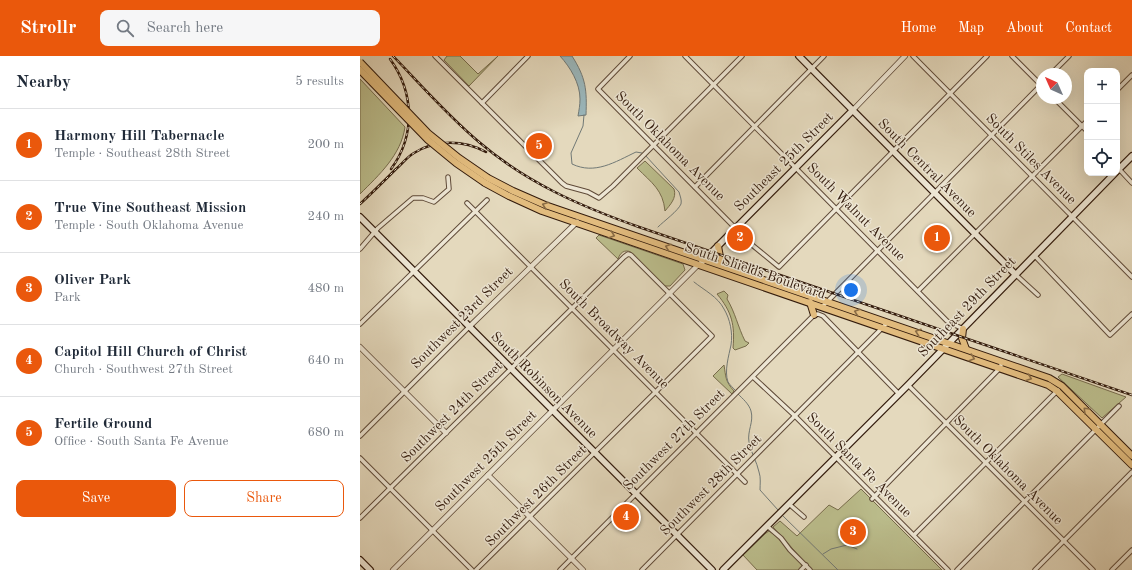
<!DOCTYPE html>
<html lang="en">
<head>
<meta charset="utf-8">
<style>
	:root { --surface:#fff; --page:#f6f6f7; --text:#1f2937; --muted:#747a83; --line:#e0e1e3; --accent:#ea580c }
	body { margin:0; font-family:"Old Standard TT",serif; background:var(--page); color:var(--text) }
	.controls { position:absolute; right:12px; top:12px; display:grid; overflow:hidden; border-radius:8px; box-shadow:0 4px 16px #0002 }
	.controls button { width:36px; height:36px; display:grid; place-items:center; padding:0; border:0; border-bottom:1px solid var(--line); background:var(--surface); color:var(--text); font:20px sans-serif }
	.compass { position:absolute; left:676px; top:12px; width:36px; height:36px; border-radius:50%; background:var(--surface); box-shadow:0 4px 16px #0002; rotate:315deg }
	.you { position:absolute; left:491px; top:234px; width:14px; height:14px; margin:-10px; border:3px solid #fff; border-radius:50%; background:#1a73e8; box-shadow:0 0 0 6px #1a73e833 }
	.badge { display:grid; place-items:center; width:26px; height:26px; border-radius:50%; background:var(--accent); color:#fff; font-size:13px; font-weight:700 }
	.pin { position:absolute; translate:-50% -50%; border:2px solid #fff; box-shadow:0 1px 4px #0006 }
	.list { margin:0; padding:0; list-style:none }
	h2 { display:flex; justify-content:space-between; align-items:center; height:52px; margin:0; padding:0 16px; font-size:17px }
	h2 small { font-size:13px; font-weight:400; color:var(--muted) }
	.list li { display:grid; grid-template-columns:26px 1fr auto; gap:12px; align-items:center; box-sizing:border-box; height:72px; padding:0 16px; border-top:1px solid var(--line) }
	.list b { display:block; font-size:15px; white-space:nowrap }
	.list p { margin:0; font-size:13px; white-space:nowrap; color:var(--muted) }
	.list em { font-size:13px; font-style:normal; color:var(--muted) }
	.actions { display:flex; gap:8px; padding:12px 16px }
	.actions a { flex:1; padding:9px 0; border:1px solid var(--accent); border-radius:8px; text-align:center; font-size:14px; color:var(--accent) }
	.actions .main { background:var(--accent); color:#fff }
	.icon { flex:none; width:22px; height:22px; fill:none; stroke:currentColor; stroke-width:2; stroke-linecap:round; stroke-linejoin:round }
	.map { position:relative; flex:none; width:772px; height:514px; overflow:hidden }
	header { display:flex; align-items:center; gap:24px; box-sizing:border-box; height:56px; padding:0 20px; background:var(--accent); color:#fff }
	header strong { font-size:19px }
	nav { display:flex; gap:22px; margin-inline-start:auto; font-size:14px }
	.search { width:280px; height:36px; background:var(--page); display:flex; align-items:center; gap:10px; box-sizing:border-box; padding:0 14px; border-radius:8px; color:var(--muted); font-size:15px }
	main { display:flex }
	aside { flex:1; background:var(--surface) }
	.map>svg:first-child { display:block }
	.green { fill:#bbbd8c; stroke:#776c4c }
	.water { fill:#9ab7bc; stroke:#717976 }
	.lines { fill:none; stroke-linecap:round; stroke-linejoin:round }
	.stream { stroke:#717976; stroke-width:1 }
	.minor-casing { stroke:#5f4a38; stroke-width:5.5 }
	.tertiary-casing { stroke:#5f4a38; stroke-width:6 }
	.secondary-casing { stroke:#331b0c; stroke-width:8 }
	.primary-casing { stroke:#331b0c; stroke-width:8 }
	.minor { stroke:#ede6d4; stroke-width:3.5 }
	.tertiary { stroke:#ede6d4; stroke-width:4.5 }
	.secondary { stroke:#ede6d4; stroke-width:5.5 }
	.primary { stroke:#e2bc7e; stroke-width:6 }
	.rail-casing { stroke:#331b0c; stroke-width:2.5 }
	.rail { stroke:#ede6d4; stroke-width:1; stroke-dasharray:3; stroke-linecap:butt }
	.primary-bridge-casing { stroke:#331b0c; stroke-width:8; stroke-linecap:butt }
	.primary-bridge { stroke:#e2bc7e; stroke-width:6 }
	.oneway { stroke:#8a6c45 }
	.labels { text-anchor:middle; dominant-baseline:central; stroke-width:3; stroke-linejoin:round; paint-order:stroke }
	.street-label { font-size:14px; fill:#331b0c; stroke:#ede6d4 }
</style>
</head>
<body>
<header>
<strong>Strollr</strong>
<div class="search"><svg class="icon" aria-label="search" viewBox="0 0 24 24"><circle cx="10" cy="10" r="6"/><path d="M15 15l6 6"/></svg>Search here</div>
<nav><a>Home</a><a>Map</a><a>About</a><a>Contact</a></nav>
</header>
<main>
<aside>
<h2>Nearby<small>5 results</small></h2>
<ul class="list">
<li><span class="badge">1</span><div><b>Harmony Hill Tabernacle</b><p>Temple · Southeast 28th Street</p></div><em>200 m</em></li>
<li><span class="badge">2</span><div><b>True Vine Southeast Mission</b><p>Temple · South Oklahoma Avenue</p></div><em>240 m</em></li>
<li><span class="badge">3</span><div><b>Oliver Park</b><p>Park</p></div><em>480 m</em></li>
<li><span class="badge">4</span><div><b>Capitol Hill Church of Christ</b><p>Church · Southwest 27th Street</p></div><em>640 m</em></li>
<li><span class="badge">5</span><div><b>Fertile Ground</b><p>Office · South Santa Fe Avenue</p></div><em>680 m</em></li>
</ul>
<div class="actions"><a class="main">Save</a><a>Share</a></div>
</aside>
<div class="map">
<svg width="772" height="514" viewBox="0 0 772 514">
	<rect width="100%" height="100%" fill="#e4d9bd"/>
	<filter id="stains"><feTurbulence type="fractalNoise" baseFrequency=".005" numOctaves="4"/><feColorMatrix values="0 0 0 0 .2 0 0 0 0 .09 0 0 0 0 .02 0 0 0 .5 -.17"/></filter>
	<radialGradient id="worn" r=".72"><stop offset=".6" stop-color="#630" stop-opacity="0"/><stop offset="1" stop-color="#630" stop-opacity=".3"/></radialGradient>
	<g class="green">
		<path d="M 87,0 L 100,0 L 118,18 L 138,0 L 109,30 L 84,4 Z"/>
		<path d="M 0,23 L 45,71 C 41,99 19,119 0,138 Z"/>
		<path d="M 285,105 L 314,133 C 317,142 310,149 305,155 C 303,134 292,127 277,112 Z"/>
		<path d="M 239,179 L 323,208 L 325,214 L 310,230 L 305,230 L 271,196 C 264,193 260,197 258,203 L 236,182 Z"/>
		<path d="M 364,235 L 368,239 L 367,243 C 375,256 378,271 385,285 L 389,287 L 386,290 L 375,294 L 373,292 C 375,269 372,256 357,238 Z"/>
		<path d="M 364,309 C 366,321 365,325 374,335 L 372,338 L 353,320 Z"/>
		<path d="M 702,318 L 766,341 L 742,362 L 698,321 Z"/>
		<path d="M 501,433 L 582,514 L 452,514 L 413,471 L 420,465 L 437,480 L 469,449 L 478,454 Z"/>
		<path d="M 409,475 C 421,482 430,498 441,508 L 442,510 L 439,514 L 397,514 L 383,499 L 406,477 Z"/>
	</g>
	<path class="water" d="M 200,0 L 212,0 C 226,22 227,34 226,59 L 218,60 C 219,54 220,49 220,43 C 220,27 210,11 200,0 Z"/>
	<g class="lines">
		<g class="stream">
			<path d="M 224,59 L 223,70 L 211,97 L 212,108 C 235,119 255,106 276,96 L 282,97"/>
			<path d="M 285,99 L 319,136 C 320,140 322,144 321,148 C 318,155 304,165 298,171"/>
			<path d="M 334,226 C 344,234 358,241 364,253 C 370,263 373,277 371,289 C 369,299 364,315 368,326 C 370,329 373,332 376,335"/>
			<path d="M 378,338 C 383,343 389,348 391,355 C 394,366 387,375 389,386 C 391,397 397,406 399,416 C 401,421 400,429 400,434 L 418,454"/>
			<path d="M 421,458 L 478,514"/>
			<path d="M 463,498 L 471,493 L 487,489 L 497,493"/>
		</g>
		<defs>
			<g id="minor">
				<path d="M 75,0 L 202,127 L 206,130 L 228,136 L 239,142 L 253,130 L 382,0"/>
				<path d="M 270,0 L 238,33 L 391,188 L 419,211 L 627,0"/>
				<path d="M 325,0 L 587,265 L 603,273"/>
				<path d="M 553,0 L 772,221"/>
				<path d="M 652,0 L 682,30"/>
				<path d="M 691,18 L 709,0"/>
				<path d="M 757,34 L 772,19"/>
				<path d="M 694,42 L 727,75"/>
				<path d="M 122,47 L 168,0"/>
				<path d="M 759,113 L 772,127"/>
				<path d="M 335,131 L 464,0"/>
				<path d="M 107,147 L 385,426"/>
				<path d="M 0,193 L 18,172 L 53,142 L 63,142 L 74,146 L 89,133 L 88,121"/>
				<path d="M 674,199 L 750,279 L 772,258"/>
				<path d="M 655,218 L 678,239"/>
				<path d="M 558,235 L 727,65"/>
				<path d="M 462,251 L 682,28"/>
				<path d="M 0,268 L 127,144"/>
				<path d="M 393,321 L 435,360 L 588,514"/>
				<path d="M 548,329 L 733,514"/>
				<path d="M 0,380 L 109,271"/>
				<path d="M 0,402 L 112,514"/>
				<path d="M 512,443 L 640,312 L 642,306"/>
				<path d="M 429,448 L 444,461"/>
				<path d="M 0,462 L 264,201 L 268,198 L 271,199 L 352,280 L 116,514"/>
				<path d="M 407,470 L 421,482 L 430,494 L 450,514"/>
				<path d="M 554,479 L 698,334"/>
				<path d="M 200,514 L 454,259 L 458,258 L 463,260 L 539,338"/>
				<path d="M 282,514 L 528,266"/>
				<path d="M 441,514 L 446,509"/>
				<path d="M 597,514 L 759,350"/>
				<path d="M 675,514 L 772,416"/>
				<path d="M 752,514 L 772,494"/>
			</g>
			<g id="tertiary">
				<path d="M 493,54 L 545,0"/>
				<path d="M 109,271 L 217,166"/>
				<path d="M 0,291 L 86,377"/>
				<path d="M 128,419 L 223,514"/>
				<path d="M 33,514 L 338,209"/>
			</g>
			<g id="secondary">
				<path d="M 439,0 L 655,218"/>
				<path d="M 757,115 L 772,100"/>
				<path d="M 0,161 L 352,514"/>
				<path d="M 342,206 L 493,54"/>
				<path d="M 0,504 L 10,514"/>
				<path d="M 363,514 L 548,329 L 755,117"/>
			</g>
			<g id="primary">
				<path d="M 128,122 L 153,135 L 185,149 L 689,322 L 702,330 L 772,400"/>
				<path d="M 125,127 L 149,140 L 182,155 L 688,329 L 697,335 L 772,409"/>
				<path d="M 358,190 L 360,201 L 364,210"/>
				<path d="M 450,246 L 454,259"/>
				<path d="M 603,273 L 602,282 L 606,293"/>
			</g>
		</defs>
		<use href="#minor" class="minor-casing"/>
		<use href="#tertiary" class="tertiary-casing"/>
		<use href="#secondary" class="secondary-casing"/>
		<use href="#primary" class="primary-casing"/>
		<use href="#minor" class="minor"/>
		<use href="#tertiary" class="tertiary"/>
		<use href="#secondary" class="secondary"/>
		<use href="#primary" class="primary"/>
		<defs>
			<g id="rail">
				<path d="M 33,0 C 61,29 88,60 119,86 C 167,127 220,150 279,171 L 772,339"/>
				<path d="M 30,3 C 54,36 56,79 31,113"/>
				<path d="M 0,148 C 12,137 24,125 36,113 C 42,108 47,101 54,97 C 76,83 104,84 126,96"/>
			</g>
		</defs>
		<use href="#rail" class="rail-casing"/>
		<use href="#rail" class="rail"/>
		<defs>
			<g id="primary-bridge">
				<path d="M 0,6 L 68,77 L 99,102 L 128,122"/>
				<path d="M 0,14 L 68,84 L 96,107 L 125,127"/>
			</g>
		</defs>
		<use href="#primary-bridge" class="primary-bridge-casing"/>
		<use href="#primary-bridge" class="primary-bridge"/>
	</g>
	<defs><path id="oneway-chevron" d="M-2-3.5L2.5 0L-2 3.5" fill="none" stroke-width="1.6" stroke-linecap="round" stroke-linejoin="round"/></defs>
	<g class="oneway">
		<use href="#oneway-chevron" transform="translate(185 149) rotate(-160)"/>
		<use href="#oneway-chevron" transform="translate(252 179) rotate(19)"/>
		<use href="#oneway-chevron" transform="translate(308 191) rotate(-161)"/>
		<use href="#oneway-chevron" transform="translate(497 256) rotate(-161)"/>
		<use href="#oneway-chevron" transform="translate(558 276) rotate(-161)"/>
		<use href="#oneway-chevron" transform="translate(612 302) rotate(19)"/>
		<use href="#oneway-chevron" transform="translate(669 322) rotate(20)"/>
		<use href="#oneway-chevron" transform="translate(726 354) rotate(-135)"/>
	</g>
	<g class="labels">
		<g class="street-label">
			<text transform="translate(310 90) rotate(45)">South Oklahoma Avenue</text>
			<text transform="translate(671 103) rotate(45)">South Stiles Avenue</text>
			<text transform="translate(424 106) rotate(-45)">Southeast 25th Street</text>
			<text transform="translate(567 112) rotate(45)">South Central Avenue</text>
			<text transform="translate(496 156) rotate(45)">South Walnut Avenue</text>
			<text transform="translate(395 215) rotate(19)">South Shields Boulevard</text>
			<text transform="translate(607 251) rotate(-46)">Southeast 29th Street</text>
			<text transform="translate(102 262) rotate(-45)">Southwest 23rd Street</text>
			<text transform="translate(254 278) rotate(45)">South Broadway Avenue</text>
			<text transform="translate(184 329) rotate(45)">South Robinson Avenue</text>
			<text transform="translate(92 356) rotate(-45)">Southwest 24th Street</text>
			<text transform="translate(314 384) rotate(-45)">Southwest 27th Street</text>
			<text transform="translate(126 405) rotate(-45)">Southwest 25th Street</text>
			<text transform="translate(499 409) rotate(45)">South Santa Fe Avenue</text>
			<text transform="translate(648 414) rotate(45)">South Oklahoma Avenue</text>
			<text transform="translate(351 429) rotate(-45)">Southwest 28th Street</text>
			<text transform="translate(176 440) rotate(-45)">Southwest 26th Street</text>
		</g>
	</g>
	<rect width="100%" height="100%" filter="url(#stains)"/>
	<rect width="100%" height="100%" fill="url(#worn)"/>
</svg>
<div class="controls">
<button>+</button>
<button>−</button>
<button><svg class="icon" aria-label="locate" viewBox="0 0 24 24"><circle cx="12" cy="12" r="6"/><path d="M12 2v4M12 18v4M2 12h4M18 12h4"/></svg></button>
</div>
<svg class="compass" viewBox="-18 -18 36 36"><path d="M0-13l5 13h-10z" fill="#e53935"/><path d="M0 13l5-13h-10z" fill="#747a83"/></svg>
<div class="you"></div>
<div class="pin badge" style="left:577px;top:182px">1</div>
<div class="pin badge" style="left:380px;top:182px">2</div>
<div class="pin badge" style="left:493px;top:476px">3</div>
<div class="pin badge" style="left:266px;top:461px">4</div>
<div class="pin badge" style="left:179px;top:90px">5</div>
</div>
</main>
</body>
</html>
